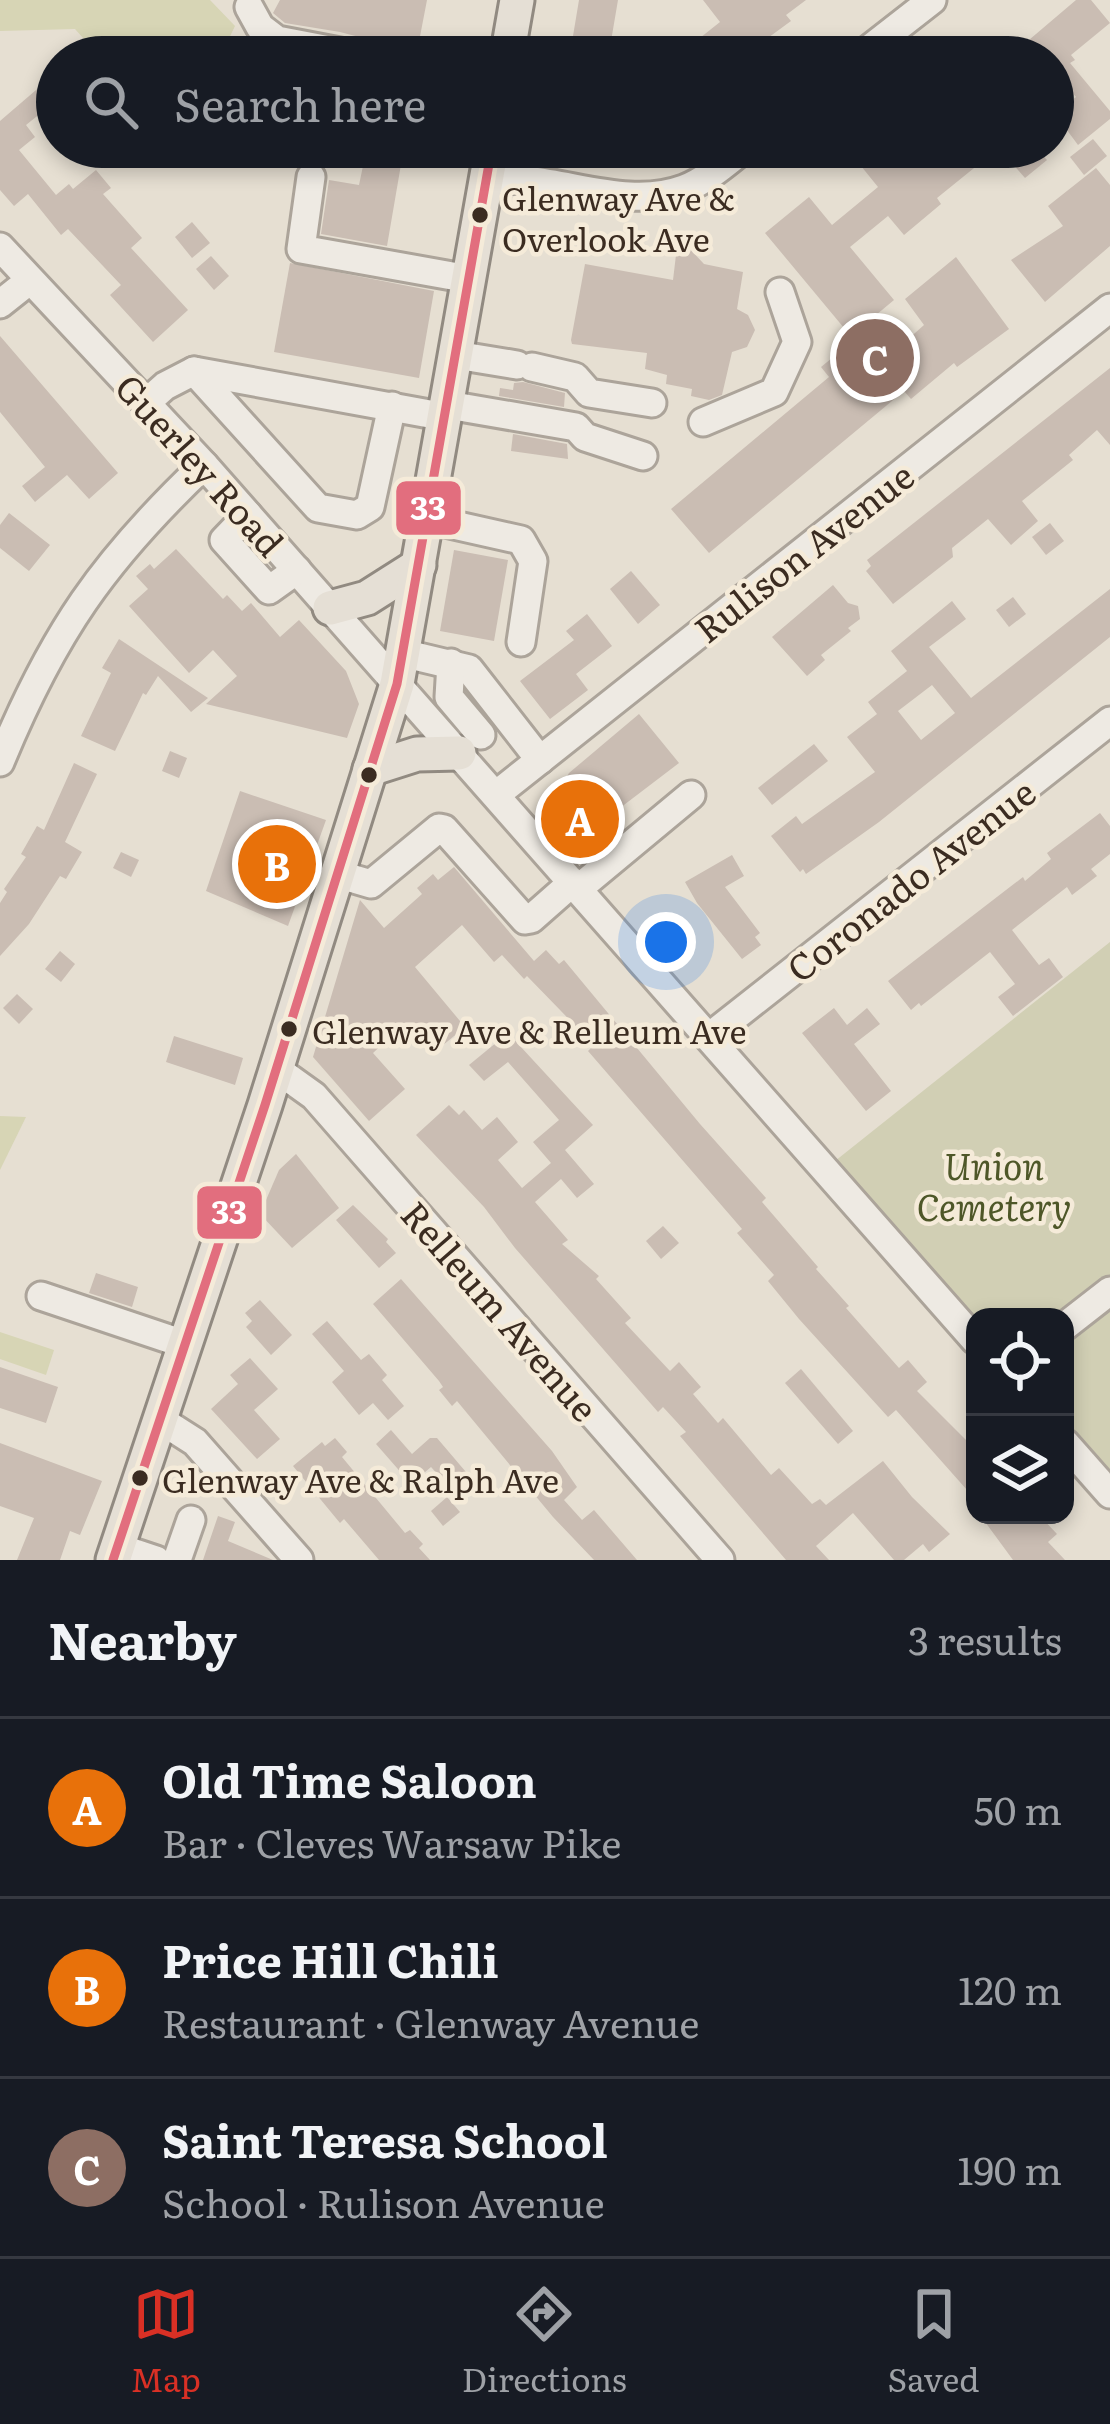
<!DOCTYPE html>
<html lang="en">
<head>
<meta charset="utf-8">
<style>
	:root { --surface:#171b24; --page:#20242c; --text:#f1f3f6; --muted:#9ea1a6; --line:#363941; --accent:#d93025 }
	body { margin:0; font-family:Literata,serif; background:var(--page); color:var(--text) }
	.controls { position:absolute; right:36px; bottom:36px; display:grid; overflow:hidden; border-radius:24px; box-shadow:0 6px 18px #0003 }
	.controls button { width:108px; height:108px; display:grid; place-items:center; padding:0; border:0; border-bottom:3px solid var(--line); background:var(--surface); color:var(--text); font:60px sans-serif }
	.you { position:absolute; left:666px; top:942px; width:42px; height:42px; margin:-30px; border:9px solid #fff; border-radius:50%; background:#1a73e8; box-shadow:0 0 0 18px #1a73e833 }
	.badge { display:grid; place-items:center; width:78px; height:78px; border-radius:50%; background:var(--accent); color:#fff; font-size:39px; font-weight:700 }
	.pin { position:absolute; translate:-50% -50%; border:6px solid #fff; box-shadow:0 3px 12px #0006 }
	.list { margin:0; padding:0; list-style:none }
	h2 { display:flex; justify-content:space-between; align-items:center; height:156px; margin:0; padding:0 48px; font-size:51px }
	h2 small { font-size:39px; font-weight:400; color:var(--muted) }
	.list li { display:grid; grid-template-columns:78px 1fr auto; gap:36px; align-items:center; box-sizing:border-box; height:180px; padding:0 48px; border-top:3px solid var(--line) }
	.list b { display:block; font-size:45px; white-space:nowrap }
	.list p { margin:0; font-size:39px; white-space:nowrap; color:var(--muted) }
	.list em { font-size:39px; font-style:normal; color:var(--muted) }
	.icon { flex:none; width:66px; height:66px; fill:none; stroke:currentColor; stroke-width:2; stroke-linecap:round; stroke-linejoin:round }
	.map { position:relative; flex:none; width:1110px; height:1560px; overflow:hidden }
	.search { position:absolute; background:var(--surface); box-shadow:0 6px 18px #0003; left:36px; right:36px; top:36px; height:132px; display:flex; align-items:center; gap:30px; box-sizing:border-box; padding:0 42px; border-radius:66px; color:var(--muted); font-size:45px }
	.sheet { height:696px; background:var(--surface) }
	nav { display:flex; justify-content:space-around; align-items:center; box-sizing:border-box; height:168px; border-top:3px solid var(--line); background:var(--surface); font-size:33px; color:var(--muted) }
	nav a { display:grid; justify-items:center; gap:6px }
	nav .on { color:var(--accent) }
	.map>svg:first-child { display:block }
	.green { fill:#d7d5b5 }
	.cemetery { fill:#d1cfb4 }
	.building { fill:#cabdb3; fill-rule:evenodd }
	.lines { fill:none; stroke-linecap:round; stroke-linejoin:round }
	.minor-casing { stroke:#aca49a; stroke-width:33 }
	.major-casing { stroke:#918a81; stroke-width:39 }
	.minor { stroke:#eeeae3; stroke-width:27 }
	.major { stroke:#e5dfd5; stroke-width:33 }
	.bus-1-casing { stroke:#f5ebd9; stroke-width:18 }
	.bus-1 { stroke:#e26e7e; stroke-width:9 }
	.bus-dot { fill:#3b2c21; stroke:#f5ebd9; stroke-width:4.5 }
	.labels { text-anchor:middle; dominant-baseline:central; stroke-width:9; stroke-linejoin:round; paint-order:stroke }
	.bus-label { font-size:33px; fill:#3b2c21; stroke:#f5ebd9; text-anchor:start }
	.street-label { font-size:36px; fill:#3b2c21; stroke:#f5ebd9 }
	.park-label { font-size:36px; font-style:italic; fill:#4e5728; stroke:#f5ebd9 }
	.line-badge { stroke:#f5ebd9; stroke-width:4.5 }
	.badge-label { font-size:33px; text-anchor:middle; font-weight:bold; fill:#fff }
</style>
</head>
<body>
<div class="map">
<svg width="1110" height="1560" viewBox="0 0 1110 1560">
	<rect width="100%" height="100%" fill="#e6dfd2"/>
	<g class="green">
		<path d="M 0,0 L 210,0 L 235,26 L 220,57 L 100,57 L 75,29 L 0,31 Z"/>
		<path d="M 0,1116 L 26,1117 L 0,1170 Z"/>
		<path d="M 0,1332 L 54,1350 L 46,1375 L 0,1359 Z"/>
	</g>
	<path class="cemetery" d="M 1110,942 L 1110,1494 L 1065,1443 L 1065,1317 L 975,1317 L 975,1340 L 825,1169 Z"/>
	<g class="building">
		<path d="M 280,0 L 427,0 L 417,52 L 340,32 L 285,23 L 273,13 Z"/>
		<path d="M 579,0 L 618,0 L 609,53 L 579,48 L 580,44 L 572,42 Z"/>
		<path d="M 703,0 L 806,0 L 786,15 L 791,21 L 742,57 L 676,57 L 720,22 Z"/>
		<path d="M 1076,0 L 1091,0 L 1110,23 L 1071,55 L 1075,60 L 1070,63 L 1110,111 L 1110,119 L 1078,145 L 1055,114 L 1076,97 L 1057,74 L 1053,77 L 1053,57 L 1009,57 Z"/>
		<path d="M 57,72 L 57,100 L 26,125 L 35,137 L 19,150 L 56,195 L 69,184 L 73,189 L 96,170 L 111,188 L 103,194 L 142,238 L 131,248 L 188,310 L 153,342 L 110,295 L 121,285 L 68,229 L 61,235 L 28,194 L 14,206 L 0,190 L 0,121 Z"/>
		<path d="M 1093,139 L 1107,156 L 1084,175 L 1070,157 Z"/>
		<path d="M 367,147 L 404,147 L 387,246 L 321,234 L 329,180 L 359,185 Z"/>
		<path d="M 885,147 L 966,147 L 979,164 L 937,198 L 941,204 L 904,235 L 888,216 L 850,247 L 894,300 L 870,320 L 889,346 L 899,340 L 906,341 L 924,325 L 905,299 L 956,257 L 1009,329 L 957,367 L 954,363 L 911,399 L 904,391 L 709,553 L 671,509 L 829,377 L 821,367 L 854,340 L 765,233 L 809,197 L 832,225 L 878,187 L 861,166 Z"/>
		<path d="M 1029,147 L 1035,147 L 1047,160 L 1025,178 L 1011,162 Z"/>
		<path d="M 1096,168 L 1110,185 L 1110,246 L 1045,302 L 1011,260 L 1063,226 L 1048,206 Z"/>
		<path d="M 192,222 L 210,243 L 192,258 L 175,237 Z"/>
		<path d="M 687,246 L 704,264 L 743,272 L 737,309 L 748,315 L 755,330 L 747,347 L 732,352 L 722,395 L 709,400 L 691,396 L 692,389 L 666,384 L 667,375 L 645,369 L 647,353 L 572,344 L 571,340 L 585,264 L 673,280 L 676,255 Z"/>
		<path d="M 211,256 L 229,276 L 214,290 L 196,269 Z"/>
		<path d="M 290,263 L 434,291 L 419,378 L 274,352 Z"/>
		<path d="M 0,336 L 118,473 L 89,499 L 67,475 L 35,502 L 22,486 L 45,467 L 0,412 Z"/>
		<path d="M 1110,368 L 1110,445 L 1097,430 L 1069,455 L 1073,460 L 1022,501 L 1038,521 L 1011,545 L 988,519 L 952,548 L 953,557 L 893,604 L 866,571 L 871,566 L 867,560 Z"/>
		<path d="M 523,382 L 565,393 L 564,407 L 499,396 L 500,388 L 513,390 L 514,383 Z"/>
		<path d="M 513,434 L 567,444 L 568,459 L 511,451 Z"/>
		<path d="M 9,513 L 50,545 L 29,571 L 0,548 L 0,525 Z"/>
		<path d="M 1050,523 L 1064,541 L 1046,555 L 1032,537 Z"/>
		<path d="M 176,549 L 223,599 L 227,595 L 242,611 L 251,603 L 280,637 L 299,620 L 346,671 L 359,704 L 347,738 L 206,704 L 237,676 L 213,650 L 189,673 L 129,606 L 148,589 L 136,576 L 150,564 L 154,569 Z"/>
		<path d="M 454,550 L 508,560 L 494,641 L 440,631 Z"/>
		<path d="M 631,571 L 660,605 L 638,624 L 610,589 Z"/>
		<path d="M 833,585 L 848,603 L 858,606 L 860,619 L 848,628 L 851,631 L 821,655 L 825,660 L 807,676 L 772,637 Z"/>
		<path d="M 1110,589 L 1110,637 L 879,822 L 806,874 L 803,869 L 800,872 L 771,836 L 796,816 L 802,824 L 875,772 L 847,737 L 877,714 L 868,702 L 907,671 L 891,651 L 952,601 L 966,619 L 929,647 L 971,698 ZM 932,685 L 955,713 L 921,740 L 898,711 Z"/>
		<path d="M 1013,597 L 1026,614 L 1009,627 L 996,610 Z"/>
		<path d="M 587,614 L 612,646 L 576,674 L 588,690 L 550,719 L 520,681 L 574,640 L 566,631 Z"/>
		<path d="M 119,639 L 208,698 L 191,712 L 158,676 L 146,695 L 143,693 L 115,751 L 81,736 L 111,673 L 102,668 Z"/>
		<path d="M 639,714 L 679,763 L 574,843 L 551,802 L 569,773 Z"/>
		<path d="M 814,744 L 828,761 L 772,805 L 758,788 Z"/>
		<path d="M 170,751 L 187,758 L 179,778 L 162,771 Z"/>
		<path d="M 74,763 L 97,774 L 65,842 L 82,852 L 66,879 L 60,876 L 29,924 L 0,956 L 0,903 L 7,892 L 4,889 L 26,857 L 21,854 L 37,826 L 44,830 Z"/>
		<path d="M 240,791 L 326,820 L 288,926 L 206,891 Z"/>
		<path d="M 1100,813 L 1110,826 L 1110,854 L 1091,869 L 1097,876 L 1072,895 L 1067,887 L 1012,930 L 1039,965 L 1049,958 L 1063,977 L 1013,1016 L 998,997 L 1015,984 L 990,952 L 921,1006 L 919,1003 L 911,1010 L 888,981 L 1023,877 L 1025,881 L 1051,859 L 1047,853 Z"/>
		<path d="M 121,852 L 139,860 L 131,877 L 113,868 Z"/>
		<path d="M 732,855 L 744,876 L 725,887 L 760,933 L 755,937 L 761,945 L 742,959 L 697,903 L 685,882 Z"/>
		<path d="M 454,867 L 534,961 L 546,950 L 559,964 L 564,960 L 700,1124 L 766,1198 L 762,1202 L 818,1267 L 816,1269 L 849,1306 L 846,1308 L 899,1368 L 908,1360 L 927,1382 L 917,1391 L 975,1449 L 975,1499 L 896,1410 L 888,1417 L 799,1319 L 768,1281 L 774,1275 L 737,1233 L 742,1229 L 588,1051 L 594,1045 L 527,976 L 524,979 L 502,955 L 494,962 L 462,925 L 415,967 L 465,1027 L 431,1055 L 405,1023 L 373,1053 L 405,1089 L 369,1121 L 313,1057 L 360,900 L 384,928 L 422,894 L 417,888 L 433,874 L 438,880 Z"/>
		<path d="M 60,951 L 75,964 L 61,982 L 45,969 Z"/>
		<path d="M 17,994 L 33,1009 L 19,1024 L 3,1008 Z"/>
		<path d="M 834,1008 L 847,1025 L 867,1008 L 880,1024 L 854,1044 L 891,1091 L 866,1111 L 802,1033 Z"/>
		<path d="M 508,1033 L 593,1125 L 565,1150 L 594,1184 L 577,1198 L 561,1179 L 535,1202 L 568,1240 L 562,1244 L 599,1276 L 596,1279 L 631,1318 L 625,1323 L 670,1371 L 679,1362 L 701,1387 L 693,1394 L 718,1423 L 723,1418 L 771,1475 L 779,1468 L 812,1504 L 820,1499 L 826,1505 L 883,1461 L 912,1497 L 950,1534 L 929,1552 L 923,1544 L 904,1560 L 894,1560 L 853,1513 L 816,1546 L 829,1560 L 786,1560 L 680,1436 L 686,1432 L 663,1407 L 658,1412 L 515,1248 L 484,1207 L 416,1135 L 449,1105 L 459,1115 L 464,1110 L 482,1130 L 497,1117 L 518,1142 L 498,1160 L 522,1188 L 551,1163 L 533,1142 L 559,1120 L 508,1062 L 484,1081 L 469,1065 Z"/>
		<path d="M 174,1036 L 243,1058 L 235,1085 L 166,1062 Z"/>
		<path d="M 296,1154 L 339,1208 L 292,1248 L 260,1214 L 279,1170 Z"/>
		<path d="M 353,1205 L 388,1239 L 386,1242 L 396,1253 L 379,1268 L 336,1220 Z"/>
		<path d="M 663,1226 L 679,1243 L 661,1259 L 646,1241 Z"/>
		<path d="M 96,1273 L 138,1287 L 132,1307 L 89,1293 Z"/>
		<path d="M 401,1279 L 552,1451 L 577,1487 L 564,1500 L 582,1520 L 594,1510 L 637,1560 L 594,1560 L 553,1517 L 457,1401 L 452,1406 L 439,1390 L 443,1387 L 439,1381 L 373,1304 Z"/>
		<path d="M 260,1300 L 292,1335 L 271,1355 L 246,1327 L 252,1321 L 245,1313 Z"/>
		<path d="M 327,1321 L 361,1360 L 369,1354 L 387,1375 L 382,1380 L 404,1406 L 388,1420 L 373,1403 L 359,1415 L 332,1382 L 344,1371 L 312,1334 Z"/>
		<path d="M 250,1358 L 278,1389 L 254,1410 L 280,1439 L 257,1459 L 211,1409 L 238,1384 L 230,1375 Z"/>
		<path d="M 0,1367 L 58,1387 L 46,1423 L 0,1408 Z"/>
		<path d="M 801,1369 L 853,1431 L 838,1444 L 785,1383 Z"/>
		<path d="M 391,1430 L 412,1454 L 430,1438 L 437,1438 L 477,1485 L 460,1499 L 431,1467 L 411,1484 L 376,1444 Z"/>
		<path d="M 335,1438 L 347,1452 L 342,1457 L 405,1533 L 410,1530 L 423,1544 L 419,1548 L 430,1560 L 379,1560 L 344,1519 L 340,1523 L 293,1466 L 322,1442 L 325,1446 Z"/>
		<path d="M 0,1443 L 102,1481 L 80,1535 L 70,1531 L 60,1560 L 17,1560 L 34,1518 L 0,1506 Z"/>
		<path d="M 447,1497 L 460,1512 L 443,1526 L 431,1511 Z"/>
		<path d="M 980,1515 L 1039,1515 L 1057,1534 L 1048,1542 L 1065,1560 L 1013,1560 Z"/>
		<path d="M 218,1516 L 235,1522 L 228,1541 L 273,1560 L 203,1560 Z"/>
	</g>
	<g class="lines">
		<defs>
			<g id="minor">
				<path d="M 249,7 L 260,27 L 277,40 L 366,57"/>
				<path d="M 859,57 L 932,0"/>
				<path d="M 311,177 L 301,249 L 469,279"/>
				<path d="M 489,180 C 553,173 622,212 684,189 C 707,180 727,162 746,147"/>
				<path d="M 0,247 L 204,465 L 975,1340"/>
				<path d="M 0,304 L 29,281"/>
				<path d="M 456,355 L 517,365"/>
				<path d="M 532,367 L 575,377 L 589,393 L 652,403"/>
				<path d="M 194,371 L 318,508 L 357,515 L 370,507 L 392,406"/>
				<path d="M 147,402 L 165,386 L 194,371 L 446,417"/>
				<path d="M 448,405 L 576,427 L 585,437 L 643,456"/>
				<path d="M 703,422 L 774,392 L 797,342 L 780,292"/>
				<path d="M 248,515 L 224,540 L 269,590 L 297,570"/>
				<path d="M 427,519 L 521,540 L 533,561 L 521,642"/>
				<path d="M 402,653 L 469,669 L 540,760"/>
				<path d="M 451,663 L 449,697 L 481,735"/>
				<path d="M 0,762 C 53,633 103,561 204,465"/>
				<path d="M 497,794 L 1110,308"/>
				<path d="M 337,874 L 371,884 L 439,828 L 444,829 L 525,920 L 531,919 L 573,882"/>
				<path d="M 579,888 L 691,795"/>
				<path d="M 709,1037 L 1110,721"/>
				<path d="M 275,1068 L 314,1096 L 720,1560"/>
				<path d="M 41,1296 L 184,1344"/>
				<path d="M 1065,1326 L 1110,1291"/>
				<path d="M 159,1419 L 195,1442 L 299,1560"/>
				<path d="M 1065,1443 L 1110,1494"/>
				<path d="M 117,1547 L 156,1560"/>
				<path d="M 177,1560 L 191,1520"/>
			</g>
			<g id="major">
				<path d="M 507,57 L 517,0"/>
				<path d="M 330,608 L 367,598 L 419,565"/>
				<path d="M 370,769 L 417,754 L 459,753"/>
				<path d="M 113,1560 L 265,1105 L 397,684 L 492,147"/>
			</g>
		</defs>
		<use href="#minor" class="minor-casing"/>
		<use href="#major" class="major-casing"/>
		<use href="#minor" class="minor"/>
		<use href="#major" class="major"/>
		<defs>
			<path id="bus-1" d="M 113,1560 L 265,1105 L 397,684 L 492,147"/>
		</defs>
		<use href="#bus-1" class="bus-1-casing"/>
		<use href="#bus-1" class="bus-1"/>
	</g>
	<g class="bus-dot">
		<circle cx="480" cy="215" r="10"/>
		<circle cx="369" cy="775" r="10"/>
		<circle cx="289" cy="1029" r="10"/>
		<circle cx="140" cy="1478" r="10"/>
	</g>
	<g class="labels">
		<g class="bus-label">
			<text x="502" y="196">Glenway Ave &amp;<tspan x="502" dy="41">Overlook Ave</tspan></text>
			<text x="312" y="1029">Glenway Ave &amp; Relleum Ave</text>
			<text x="162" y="1478">Glenway Ave &amp; Ralph Ave</text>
		</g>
		<g class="street-label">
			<text transform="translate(201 464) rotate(48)">Guerley Road</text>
			<text transform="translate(803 551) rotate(-38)">Rulison Avenue</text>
			<text transform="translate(910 879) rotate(-38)">Coronado Avenue</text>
			<text transform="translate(501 1310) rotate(49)">Relleum Avenue</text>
		</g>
		<g class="park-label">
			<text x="994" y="1164">Union<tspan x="994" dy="41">Cemetery</tspan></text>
		</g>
	</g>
	<g class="line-badge">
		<rect x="394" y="479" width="69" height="58" rx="12" fill="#e26e7e"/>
		<rect x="195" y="1184" width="69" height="57" rx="12" fill="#e26e7e"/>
	</g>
	<g class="badge-label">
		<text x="428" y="520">33</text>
		<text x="229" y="1224">33</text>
	</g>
</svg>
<div class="controls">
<button><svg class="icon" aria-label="locate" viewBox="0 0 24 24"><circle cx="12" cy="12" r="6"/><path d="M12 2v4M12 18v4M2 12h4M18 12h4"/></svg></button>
<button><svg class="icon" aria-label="layers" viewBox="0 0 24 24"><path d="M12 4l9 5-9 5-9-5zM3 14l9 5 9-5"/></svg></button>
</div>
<div class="you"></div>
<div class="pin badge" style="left:580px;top:819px;background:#e8710a">A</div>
<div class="pin badge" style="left:277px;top:864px;background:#e8710a">B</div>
<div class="pin badge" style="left:875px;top:358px;background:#8d6e63">C</div>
<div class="search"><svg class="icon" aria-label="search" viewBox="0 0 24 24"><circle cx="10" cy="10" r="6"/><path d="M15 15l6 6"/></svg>Search here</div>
</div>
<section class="sheet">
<h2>Nearby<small>3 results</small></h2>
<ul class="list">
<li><span class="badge" style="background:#e8710a">A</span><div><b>Old Time Saloon</b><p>Bar · Cleves Warsaw Pike</p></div><em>50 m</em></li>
<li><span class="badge" style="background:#e8710a">B</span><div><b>Price Hill Chili</b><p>Restaurant · Glenway Avenue</p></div><em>120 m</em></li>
<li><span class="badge" style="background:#8d6e63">C</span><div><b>Saint Teresa School</b><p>School · Rulison Avenue</p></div><em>190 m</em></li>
</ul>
</section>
<nav>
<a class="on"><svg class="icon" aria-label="map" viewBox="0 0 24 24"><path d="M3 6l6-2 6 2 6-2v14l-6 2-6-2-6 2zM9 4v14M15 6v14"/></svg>Map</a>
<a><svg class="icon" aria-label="directions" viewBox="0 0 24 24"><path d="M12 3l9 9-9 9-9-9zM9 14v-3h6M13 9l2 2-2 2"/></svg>Directions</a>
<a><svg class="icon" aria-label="saved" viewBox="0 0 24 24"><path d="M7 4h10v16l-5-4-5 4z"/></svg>Saved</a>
</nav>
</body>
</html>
